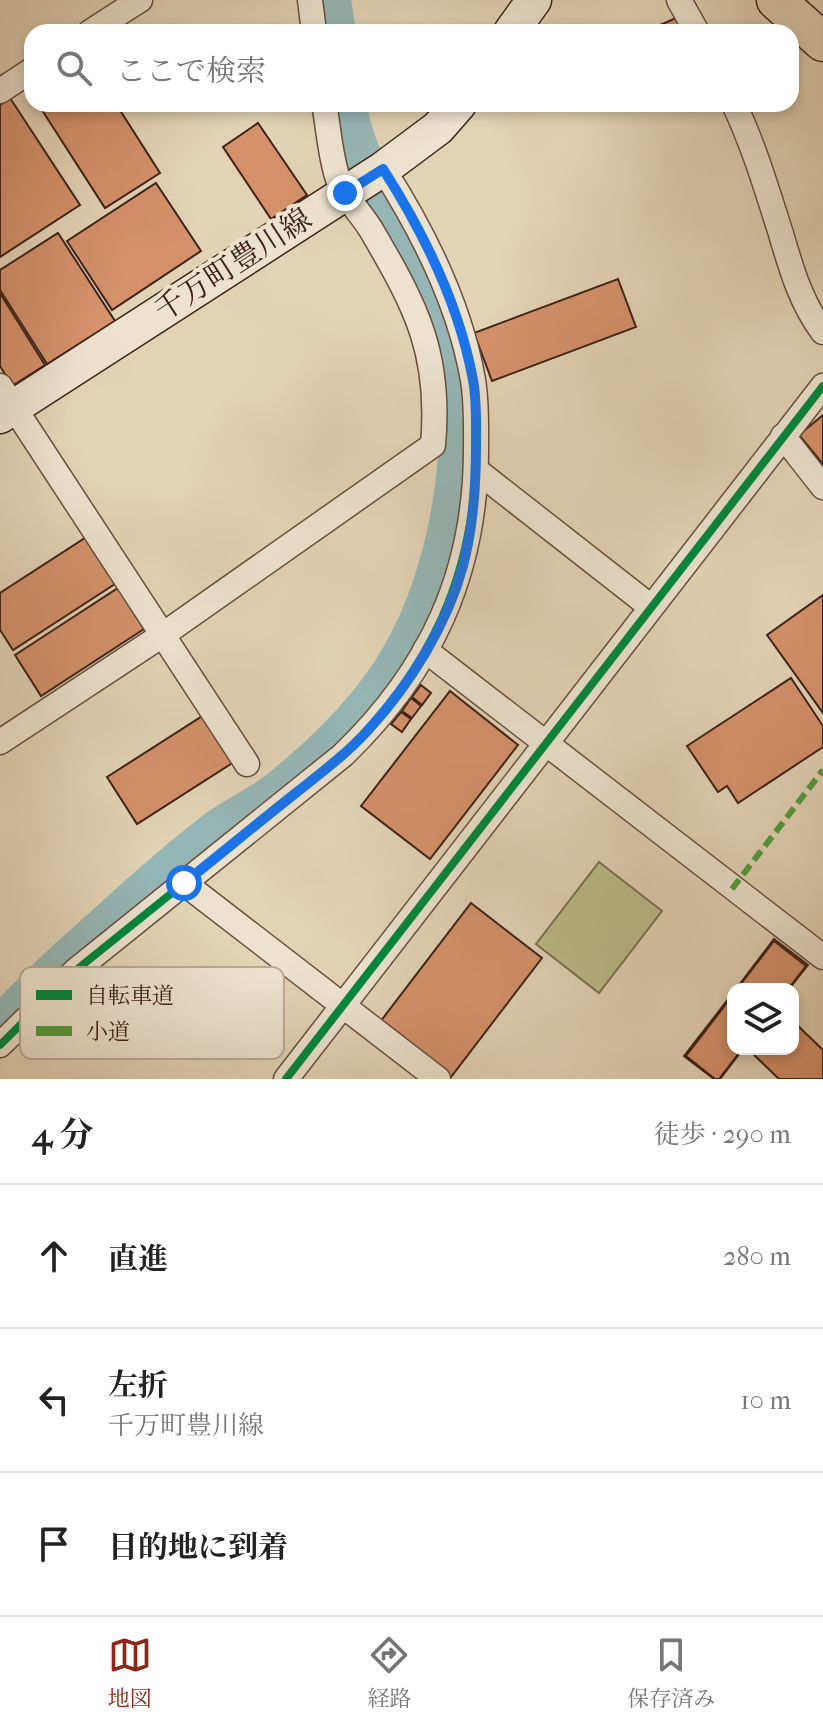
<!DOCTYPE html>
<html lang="ja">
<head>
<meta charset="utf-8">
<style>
	:root { --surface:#fff; --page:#f2f2f2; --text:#222; --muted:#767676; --line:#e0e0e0; --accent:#8f2418 }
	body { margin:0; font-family:"IM FELL French Canon","Noto Serif JP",serif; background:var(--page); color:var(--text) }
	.controls { position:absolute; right:24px; bottom:24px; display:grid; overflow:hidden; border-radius:16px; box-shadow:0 4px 12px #0003 }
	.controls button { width:72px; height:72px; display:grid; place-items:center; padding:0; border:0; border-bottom:2px solid var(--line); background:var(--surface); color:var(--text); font:40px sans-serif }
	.stop { position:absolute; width:24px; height:24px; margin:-18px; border:6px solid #1a73e8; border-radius:50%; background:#fff }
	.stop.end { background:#1a73e8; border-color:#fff; box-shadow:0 2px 8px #0008 }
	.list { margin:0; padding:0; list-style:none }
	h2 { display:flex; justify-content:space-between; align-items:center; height:104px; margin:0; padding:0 32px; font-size:34px }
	h2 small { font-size:26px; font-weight:400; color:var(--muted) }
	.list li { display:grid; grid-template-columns:52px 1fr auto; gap:24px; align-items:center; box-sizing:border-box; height:144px; padding:0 32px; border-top:2px solid var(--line) }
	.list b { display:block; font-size:30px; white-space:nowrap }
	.list p { margin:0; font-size:26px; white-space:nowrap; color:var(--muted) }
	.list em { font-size:26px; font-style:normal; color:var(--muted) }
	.icon { flex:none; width:44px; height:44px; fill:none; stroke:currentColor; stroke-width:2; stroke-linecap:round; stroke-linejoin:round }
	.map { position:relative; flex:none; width:823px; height:1079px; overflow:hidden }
	.search { position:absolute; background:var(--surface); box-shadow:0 4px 12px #0003; left:24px; right:24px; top:24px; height:88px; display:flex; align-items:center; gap:20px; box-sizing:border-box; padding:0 28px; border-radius:24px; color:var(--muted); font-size:30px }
	.sheet { height:536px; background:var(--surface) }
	nav { display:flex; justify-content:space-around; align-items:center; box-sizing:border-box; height:112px; border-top:2px solid var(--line); background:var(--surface); font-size:22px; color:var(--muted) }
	nav a { display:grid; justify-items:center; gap:4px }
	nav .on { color:var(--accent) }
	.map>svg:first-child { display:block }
	.green { fill:#b9bb89; stroke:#7b6e50; stroke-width:2 }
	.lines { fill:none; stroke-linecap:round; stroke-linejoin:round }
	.river { stroke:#96b6b5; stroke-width:36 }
	.building { fill:#d4916a; stroke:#3d2116; stroke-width:2 }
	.minor-casing { stroke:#664e3e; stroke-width:27 }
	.secondary-casing { stroke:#3d2116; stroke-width:37 }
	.primary-casing { stroke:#3d2116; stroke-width:41 }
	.minor { stroke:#ece2cf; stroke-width:24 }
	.secondary { stroke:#ece2cf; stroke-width:34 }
	.primary { stroke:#e2d3b5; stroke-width:38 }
	.quiet { stroke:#539b3d; stroke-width:6; stroke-dasharray:12 6; stroke-linecap:butt }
	.cycleway-casing { stroke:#ece2cf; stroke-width:13 }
	.cycleway { stroke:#00873e; stroke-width:8 }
	.route { stroke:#1a73e8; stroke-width:10 }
	.labels { text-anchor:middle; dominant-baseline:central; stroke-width:8; stroke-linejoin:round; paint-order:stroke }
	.street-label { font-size:30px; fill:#3d2116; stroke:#ece2cf }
	.key { fill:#ece2cf; stroke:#b8a898; stroke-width:2 }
	.key-label { font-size:22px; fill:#3d2116 }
</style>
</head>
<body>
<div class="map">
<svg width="823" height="1079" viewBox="0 0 823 1079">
	<rect width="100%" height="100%" fill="#e2d3b5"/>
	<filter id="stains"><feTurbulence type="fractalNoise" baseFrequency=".0025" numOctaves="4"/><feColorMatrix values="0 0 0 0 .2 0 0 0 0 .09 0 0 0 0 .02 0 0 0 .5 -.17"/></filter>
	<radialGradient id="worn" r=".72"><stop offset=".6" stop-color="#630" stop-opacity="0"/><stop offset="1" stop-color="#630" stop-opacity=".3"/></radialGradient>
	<path class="green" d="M 599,862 L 662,911 L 599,993 L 536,944 Z"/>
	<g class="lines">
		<g class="river">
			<path d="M 333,0 L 338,32"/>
			<path d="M 0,1024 C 32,988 68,956 104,924 C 141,890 179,856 219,826 C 239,812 262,802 280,787 C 373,711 423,643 447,523 C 455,481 462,422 455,379 C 446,333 421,293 402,251 C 391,225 381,199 370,173 C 361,150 352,129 349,104"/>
		</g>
	</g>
	<g class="building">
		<path d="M 678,17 L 685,32 L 663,32 L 660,25 Z"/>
		<path d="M 10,98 L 80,205 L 0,257 L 0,105 Z"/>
		<path d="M 44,104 L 116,104 L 160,173 L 105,208 L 40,107 Z"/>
		<path d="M 258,123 L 307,195 L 271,219 L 223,147 Z"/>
		<path d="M 156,183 L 201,251 L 112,310 L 67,241 Z"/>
		<path d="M 58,233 L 115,321 L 47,364 L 0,290 L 0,270 Z"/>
		<path d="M 618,279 L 636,327 L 492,381 L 474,333 Z"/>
		<path d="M 0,293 L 45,365 L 12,386 L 0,366 Z"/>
		<path d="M 823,415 L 823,464 L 799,435 Z"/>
		<path d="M 85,538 L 115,584 L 13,650 L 0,630 L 0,593 Z"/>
		<path d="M 118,588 L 144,629 L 41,696 L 15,655 Z"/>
		<path d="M 823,595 L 823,713 L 767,635 Z"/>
		<path d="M 791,678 L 823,726 L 823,747 L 738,803 L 727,786 L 718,792 L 687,746 Z"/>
		<path d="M 421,685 L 431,693 L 422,705 L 412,697 Z"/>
		<path d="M 450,691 L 518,745 L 430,859 L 361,806 Z"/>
		<path d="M 411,698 L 421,706 L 412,718 L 402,711 Z"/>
		<path d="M 401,712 L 411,719 L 402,732 L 391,724 Z"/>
		<path d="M 204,715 L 234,762 L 137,824 L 107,777 Z"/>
		<path d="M 471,903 L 542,958 L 451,1077 L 380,1022 Z"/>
		<path d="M 774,939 L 808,965 L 789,989 L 736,989 Z"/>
		<path d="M 774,941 L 806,966 L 788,989 L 737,989 Z"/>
		<path d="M 733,993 L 733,1049 L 743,1049 L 720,1079 L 714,1079 L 684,1056 Z"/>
		<path d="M 733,995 L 733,1049 L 742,1049 L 719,1079 L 715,1079 L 686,1056 Z"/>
		<path d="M 793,1021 L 823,1050 L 823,1079 L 779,1079 L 748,1049 L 793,1049 Z"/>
	</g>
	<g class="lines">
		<defs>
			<g id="minor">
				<path d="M 310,0 L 314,32"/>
				<path d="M 679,0 L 697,32"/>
				<path d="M 90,32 L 140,0"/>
				<path d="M 0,91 L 32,70"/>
				<path d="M 734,104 C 754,146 767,190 781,234 C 791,268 801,303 823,332"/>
				<path d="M 0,386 L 247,764"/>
				<path d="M 783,436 L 823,487"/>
				<path d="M 476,470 L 651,607"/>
				<path d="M 425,650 L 823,957"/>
				<path d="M 0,742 L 164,634 L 433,445 C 441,355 417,308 373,233 C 363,215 347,201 339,182 C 330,158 329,129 324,104"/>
				<path d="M 184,883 L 438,1079"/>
				<path d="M 0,1045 L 75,971 L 343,755 C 430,671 475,575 476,453 C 476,429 477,404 473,380 C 460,305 424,233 383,169"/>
				<path d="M 286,1079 L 823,386"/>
			</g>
			<g id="secondary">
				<path d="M 511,32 L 534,0"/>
				<path d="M 0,416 L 383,169 L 438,128 L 459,104"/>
			</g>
			<path id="primary" d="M 776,0 L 823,42"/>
		</defs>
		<use href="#minor" class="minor-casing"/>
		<use href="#secondary" class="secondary-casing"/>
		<use href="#primary" class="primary-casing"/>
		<use href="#minor" class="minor"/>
		<use href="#secondary" class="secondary"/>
		<use href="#primary" class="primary"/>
		<path class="quiet" d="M 732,889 L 823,770"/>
		<defs>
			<g id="cycleway">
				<path d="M 0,1045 L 75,971 L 343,755 C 430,671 475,575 476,453 C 476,429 477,404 473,380 C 460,305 424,233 383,169"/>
				<path d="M 286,1079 L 823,386"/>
			</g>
		</defs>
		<use href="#cycleway" class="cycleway-casing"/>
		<use href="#cycleway" class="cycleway"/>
	</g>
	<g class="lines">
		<path class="route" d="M 184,883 C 222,853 259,822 297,792 C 322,772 349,752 370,728 C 410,684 447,625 463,566 C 473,528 476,486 476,446 C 476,425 477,401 473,380 C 459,304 424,233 383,169 L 345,193"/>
	</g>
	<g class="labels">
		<g class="street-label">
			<text transform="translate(233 265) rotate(-33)">千万町豊川線</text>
		</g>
	</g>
	<rect x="20" y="967" width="264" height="92" rx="12" class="key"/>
	<rect x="36" y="990" width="36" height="10" fill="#00873e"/>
	<rect x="36" y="1026" width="36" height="10" fill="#539b3d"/>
	<g class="key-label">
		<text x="86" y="1003">自転車道</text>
		<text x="86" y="1039">小道</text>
	</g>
	<rect width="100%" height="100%" filter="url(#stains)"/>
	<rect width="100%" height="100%" fill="url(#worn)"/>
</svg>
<div class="controls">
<button><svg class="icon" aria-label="layers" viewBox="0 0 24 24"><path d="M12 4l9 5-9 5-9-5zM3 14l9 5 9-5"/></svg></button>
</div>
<div class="stop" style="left:184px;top:883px"></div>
<div class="stop end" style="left:345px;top:193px"></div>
<div class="search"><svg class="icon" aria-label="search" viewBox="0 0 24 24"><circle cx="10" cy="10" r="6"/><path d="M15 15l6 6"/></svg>ここで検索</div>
</div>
<section class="sheet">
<h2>4 分<small>徒歩 · 290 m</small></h2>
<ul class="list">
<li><svg class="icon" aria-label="ahead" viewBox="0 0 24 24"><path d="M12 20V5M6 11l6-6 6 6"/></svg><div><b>直進</b></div><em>280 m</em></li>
<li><svg class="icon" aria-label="left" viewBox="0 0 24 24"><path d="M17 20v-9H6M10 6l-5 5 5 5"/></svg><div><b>左折</b><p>千万町豊川線</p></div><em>10 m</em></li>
<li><svg class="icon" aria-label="arrive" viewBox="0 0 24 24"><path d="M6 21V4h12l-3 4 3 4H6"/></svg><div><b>目的地に到着</b></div></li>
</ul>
</section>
<nav>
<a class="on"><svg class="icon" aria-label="map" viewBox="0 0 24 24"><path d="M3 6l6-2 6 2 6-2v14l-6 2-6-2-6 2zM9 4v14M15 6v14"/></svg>地図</a>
<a><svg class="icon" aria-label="directions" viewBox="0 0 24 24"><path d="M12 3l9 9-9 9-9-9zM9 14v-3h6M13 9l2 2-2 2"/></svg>経路</a>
<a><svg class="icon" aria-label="saved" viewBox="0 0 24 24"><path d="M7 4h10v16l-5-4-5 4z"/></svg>保存済み</a>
</nav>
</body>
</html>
